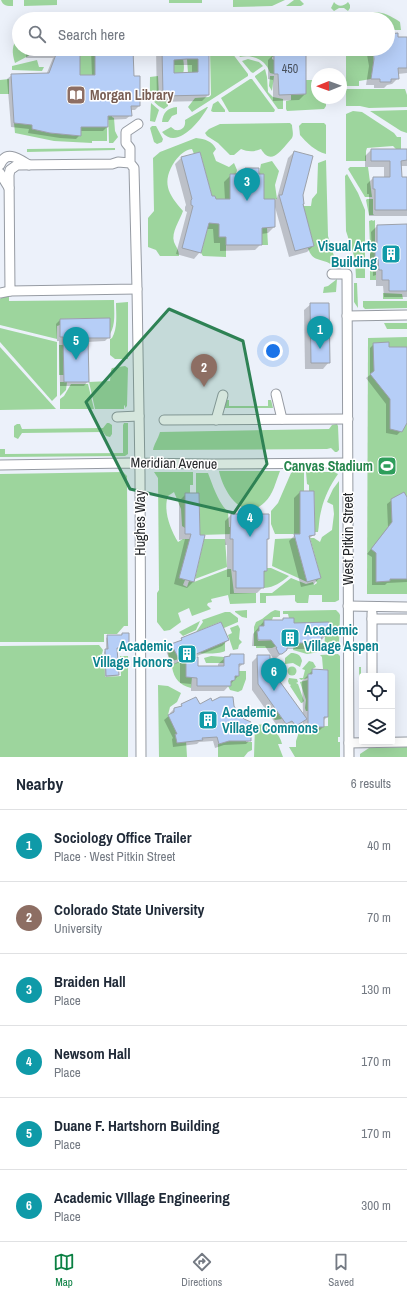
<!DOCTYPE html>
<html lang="en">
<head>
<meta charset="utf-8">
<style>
	:root { --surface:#fff; --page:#f6f6f7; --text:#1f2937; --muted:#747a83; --line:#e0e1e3; --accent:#0b8043 }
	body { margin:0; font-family:"Archivo Narrow",sans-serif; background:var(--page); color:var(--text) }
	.controls { position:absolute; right:12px; bottom:12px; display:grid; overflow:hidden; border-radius:4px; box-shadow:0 4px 16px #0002 }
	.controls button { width:36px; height:36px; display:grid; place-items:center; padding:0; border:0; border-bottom:1px solid var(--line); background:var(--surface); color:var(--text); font:20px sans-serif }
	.compass { position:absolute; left:311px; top:68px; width:36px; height:36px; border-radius:50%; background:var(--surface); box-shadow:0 4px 16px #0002; rotate:269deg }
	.you { position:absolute; left:273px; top:351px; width:14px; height:14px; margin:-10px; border:3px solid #fff; border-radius:50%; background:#1a73e8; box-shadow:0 0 0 6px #1a73e833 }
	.badge { display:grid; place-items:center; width:26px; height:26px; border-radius:50%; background:var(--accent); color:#fff; font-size:13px; font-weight:700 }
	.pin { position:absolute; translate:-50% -33px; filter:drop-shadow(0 1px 2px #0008) }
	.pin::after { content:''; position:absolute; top:21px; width:14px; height:12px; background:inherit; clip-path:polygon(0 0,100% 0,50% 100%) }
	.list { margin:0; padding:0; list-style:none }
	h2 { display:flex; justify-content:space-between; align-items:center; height:52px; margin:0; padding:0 16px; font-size:17px }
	h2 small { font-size:13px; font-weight:400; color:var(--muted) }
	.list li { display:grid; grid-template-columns:26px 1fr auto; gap:12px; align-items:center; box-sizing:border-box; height:72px; padding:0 16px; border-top:1px solid var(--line) }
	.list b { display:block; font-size:15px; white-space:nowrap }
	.list p { margin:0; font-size:13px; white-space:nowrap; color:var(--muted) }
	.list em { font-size:13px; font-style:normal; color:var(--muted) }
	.icon { flex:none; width:22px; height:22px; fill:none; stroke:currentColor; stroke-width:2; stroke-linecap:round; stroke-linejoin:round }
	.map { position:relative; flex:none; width:407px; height:757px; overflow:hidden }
	.search { position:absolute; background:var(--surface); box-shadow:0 4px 16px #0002; left:12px; right:12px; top:12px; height:44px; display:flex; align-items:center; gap:10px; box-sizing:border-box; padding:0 14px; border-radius:22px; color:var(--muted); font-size:15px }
	.sheet { height:484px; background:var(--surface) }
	nav { display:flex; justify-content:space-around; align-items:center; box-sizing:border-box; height:56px; border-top:1px solid var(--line); background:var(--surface); font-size:11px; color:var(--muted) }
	nav a { display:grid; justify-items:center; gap:2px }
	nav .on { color:var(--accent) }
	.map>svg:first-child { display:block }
	.green { fill:#9dd59d }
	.shadow { fill:#0003; fill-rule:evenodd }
	.building { fill:#b6cef7; stroke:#9ca1aa; fill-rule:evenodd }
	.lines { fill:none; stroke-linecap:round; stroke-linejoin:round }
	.minor-casing { stroke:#969ba3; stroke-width:11 }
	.minor { stroke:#fff; stroke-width:9 }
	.marked { fill:#2e8254; fill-opacity:0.2; stroke:#2e8254; stroke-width:3; stroke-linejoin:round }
	.labels { text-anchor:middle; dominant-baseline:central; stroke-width:3; stroke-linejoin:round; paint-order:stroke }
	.number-label { font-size:12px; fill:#4a525e }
	.education-label { font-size:14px; font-weight:bold; fill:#785e54; stroke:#fff; text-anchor:start }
	.culture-label { font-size:14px; font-weight:bold; fill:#0d838f; stroke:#fff; text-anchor:end }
	.street-label { font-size:14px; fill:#26282b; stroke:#fff }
	.leisure-label { font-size:14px; font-weight:bold; fill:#27864d; stroke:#fff; text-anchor:end }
</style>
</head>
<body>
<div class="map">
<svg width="407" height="757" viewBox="0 0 407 757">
	<rect width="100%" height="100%" fill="#ecf1fa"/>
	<g class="green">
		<path d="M 1,0 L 13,0 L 13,6 C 7,6 3,6 1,0 Z"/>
		<path d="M 24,0 L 57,0 L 57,5 L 24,6 Z"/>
		<rect x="169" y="0" width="33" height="3"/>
		<path d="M 233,0 L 285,0 L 272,6 L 233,7 Z"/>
		<path d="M 294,0 L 300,0 L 304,4 L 301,6 L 286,6 Z"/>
		<path d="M 334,2 C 338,7 343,7 348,2 L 350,5 L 350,8 L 348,11 L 344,8 L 339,8 L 334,11 L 331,8 Z"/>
		<path d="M 373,12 C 384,12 391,16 400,22 L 401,30 L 388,30 L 388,19 L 357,19 L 367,13 Z"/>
		<path d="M 324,16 L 326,19 L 298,19 L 298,17 Z"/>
		<path d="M 273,17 L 273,19 L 216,19 L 216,18 Z"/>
		<path d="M 19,37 L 19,49 L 30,49 L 30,55 L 15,63 C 12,53 11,45 19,37 Z"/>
		<path d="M 80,49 L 95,49 L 95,75 L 76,75 L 80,74 Z"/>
		<path d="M 210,49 L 229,49 L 248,74 L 248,76 L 192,112 L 188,107 L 195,98 L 209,97 L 211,95 Z"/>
		<path d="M 234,49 L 274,49 L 274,56 L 272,57 L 272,59 L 274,60 L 274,74 L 270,73 C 266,60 253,54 240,57 Z"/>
		<path d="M 346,49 L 373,49 L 374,59 L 371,79 L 359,81 L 359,86 L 346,86 Z"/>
		<path d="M 182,51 C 185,72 186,71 174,89 L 174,52 Z"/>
		<path d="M 198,51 L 198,88 L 188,73 L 187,59 L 188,59 L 189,52 Z"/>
		<path d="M 248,59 L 259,62 L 263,66 L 253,73 L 251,72 L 242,61 Z"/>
		<path d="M 37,60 L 39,67 L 44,67 L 42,71 L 12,70 L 12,66 Z"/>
		<path d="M 265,69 L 267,77 L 268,92 L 273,97 L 283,99 L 283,109 L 278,109 L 255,77 L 255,76 Z"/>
		<path d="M 158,76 L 159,97 L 168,100 L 168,106 L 164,109 C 148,101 150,92 150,77 Z"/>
		<path d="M 270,76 L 274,76 L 272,91 L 269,86 Z"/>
		<path d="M 9,79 L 9,94 L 0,94 L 0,80 Z"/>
		<path d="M 250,79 L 252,79 L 275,110 L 274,112 L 229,112 L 221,98 Z"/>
		<path d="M 306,80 L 317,80 L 317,98 L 326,98 L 326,106 L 324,109 L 287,111 L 286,109 L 286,101 L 291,100 L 291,95 L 306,94 Z"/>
		<path d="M 346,89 L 405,89 L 407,95 L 407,107 L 369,108 L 360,106 L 346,106 Z"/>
		<path d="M 218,101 L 225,110 L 225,112 L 213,112 L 211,111 L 213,104 Z"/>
		<path d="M 151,103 L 159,110 L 155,122 L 150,121 Z"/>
		<path d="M 177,107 L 177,114 L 172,116 L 168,122 L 162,122 C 163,113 167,108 177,107 Z"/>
		<path d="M 207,107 L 208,107 C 201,120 177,151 162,132 L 171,127 L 175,130 C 182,131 186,127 185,120 Z"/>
		<path d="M 407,110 L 407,133 L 401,131 L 370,111 Z"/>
		<path d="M 112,111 L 112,117 L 114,118 L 115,131 L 118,137 L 113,143 L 109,143 L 108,112 Z"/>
		<path d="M 353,111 L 362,112 L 394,133 L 397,137 L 401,137 L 401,149 L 396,149 L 393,146 L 367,148 L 366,151 L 366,161 L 346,161 L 346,114 Z"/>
		<path d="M 14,123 L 32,125 L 32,129 L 50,133 L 81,136 L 81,127 L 107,127 L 107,141 L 92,141 L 92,143 L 54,141 L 15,133 Z"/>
		<path d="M 290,123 L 292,125 C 292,129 294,134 292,138 C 290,140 288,143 286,145 C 278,154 270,164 261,149 C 254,152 248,152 241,149 L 234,155 L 230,155 L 218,143 L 207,136 L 205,133 L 209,129 L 220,124 Z"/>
		<path d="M 302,123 L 324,123 L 326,125 L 326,154 C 315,151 307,143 300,135 L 299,126 Z"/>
		<path d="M 152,126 L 156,126 L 163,139 L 162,142 L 157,144 L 154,142 L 150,128 Z"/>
		<path d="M 196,138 C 205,139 212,141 216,149 L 213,153 L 216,161 L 229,167 L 234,163 L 237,170 L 230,199 L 216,199 L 215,196 L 212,196 L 200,152 L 194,154 L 192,149 C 184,150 180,155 175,161 C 161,182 168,194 183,211 C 180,220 171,232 174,242 C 176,247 179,250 179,256 L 160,256 L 156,250 L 148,247 L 148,218 L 154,211 L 153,158 L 160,152 Z"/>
		<path d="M 115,148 L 115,150 L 27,152 L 27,149 Z"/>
		<path d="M 326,160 L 328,236 L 336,263 L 337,268 L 335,268 C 325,256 313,265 308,248 L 314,246 L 303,206 L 311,206 L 312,199 L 317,193 L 318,163 Z"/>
		<path d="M 272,161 L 279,171 L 275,185 L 277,199 L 266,200 L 264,199 L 264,174 L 259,174 L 261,164 Z"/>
		<path d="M 350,167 L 368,167 L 372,197 L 365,197 L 348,169 Z"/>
		<path d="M 347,174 L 358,193 L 365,210 L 365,278 L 356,278 L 355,259 L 346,231 L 345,176 Z"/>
		<path d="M 367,199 L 373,199 L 373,214 L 374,215 L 369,215 L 366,200 Z"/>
		<path d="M 212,211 L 219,224 L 219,237 L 226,237 L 226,257 L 203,256 L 201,253 Z"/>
		<path d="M 372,220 L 373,221 L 375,220 L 375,247 L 372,247 L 370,245 L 369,221 Z"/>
		<path d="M 261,228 L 267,228 L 268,245 L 262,245 Z"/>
		<path d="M 370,250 L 375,250 L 376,264 L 370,264 Z"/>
		<rect x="370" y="267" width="6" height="13"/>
		<path d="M 337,279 L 336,292 L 323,293 L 324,287 L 328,286 Z"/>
		<path d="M 354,283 L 357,283 L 358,308 L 354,302 Z"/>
		<path d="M 383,293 L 402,294 L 403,299 L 383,299 Z"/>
		<path d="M 3,296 L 9,296 L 9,301 L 114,300 C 114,312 116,324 110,334 L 110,318 L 60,319 L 60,325 L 57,326 L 57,339 L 0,325 L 0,299 Z"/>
		<path d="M 363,301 L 407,301 L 407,308 L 365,309 L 363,307 Z"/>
		<path d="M 128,302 L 128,359 L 115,359 L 110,355 L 110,339 L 112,338 C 118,328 116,314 116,303 Z"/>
		<path d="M 384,323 L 407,323 L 407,329 L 387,329 Z"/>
		<path d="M 0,328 L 57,342 L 57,396 L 52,401 L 0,342 Z"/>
		<path d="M 407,337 L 407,594 L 367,594 L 368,338 Z"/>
		<path d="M 59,345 L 63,345 L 64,375 L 59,375 Z"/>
		<path d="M 0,347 L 56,409 L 0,410 Z"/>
		<path d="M 125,366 L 128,368 L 127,406 L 125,408 L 125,406 L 124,405 L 124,409 L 95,409 L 89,382 L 110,381 L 111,370 L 112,368 Z"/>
		<path d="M 60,382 L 67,382 L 66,390 L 60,396 Z"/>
		<path d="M 71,384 L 88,384 L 94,409 L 60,409 L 60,399 L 64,396 Z"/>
		<path d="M 226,400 L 229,400 L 229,406 L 268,406 L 268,400 L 271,400 L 273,408 L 223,408 Z"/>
		<path d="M 107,423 L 109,423 L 112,425 L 112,434 L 110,437 L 106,436 L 103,432 L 22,433 L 18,439 L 14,437 L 14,426 L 17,424 L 20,424 L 22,429 L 103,428 Z"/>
		<path d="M 124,423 L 128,423 L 128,454 L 125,456 L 0,457 L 0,449 L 5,449 L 5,454 L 123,453 L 123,425 Z"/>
		<path d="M 337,424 L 338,426 L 339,450 L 337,452 L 335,452 L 331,448 L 327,449 L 153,450 C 154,444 158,439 160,432 L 329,429 L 332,425 Z"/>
		<path d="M 219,471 L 280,471 C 276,481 273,495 265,502 C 243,524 223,491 219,471 Z"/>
		<path d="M 123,472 L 127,476 L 128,626 L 124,626 L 117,634 L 104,634 L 104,642 L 0,642 L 0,474 Z"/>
		<path d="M 154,472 L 193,472 L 193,485 L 190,485 L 190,493 L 185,528 L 182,526 L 181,509 L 174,492 L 168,496 C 163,510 170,529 178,542 L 183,539 L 190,539 L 180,578 L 185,580 L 183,585 L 187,587 L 189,581 L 194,582 L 228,569 L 231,569 L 234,593 L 256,593 L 256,603 L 230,604 L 228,595 L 211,599 L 212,602 L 208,603 L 207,605 L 211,609 L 192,616 L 189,608 L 178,613 L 181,622 L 170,630 L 164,631 L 157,622 L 157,593 L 159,590 L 158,478 Z"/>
		<path d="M 293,472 L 304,472 L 304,491 L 300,491 L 300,534 L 275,534 L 271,524 L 271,511 L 278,503 L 291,473 Z"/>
		<path d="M 306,472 L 334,472 L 338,474 C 329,487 323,500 320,516 C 319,521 319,526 318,532 L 315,532 L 314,491 L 309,491 L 309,485 L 307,484 Z"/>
		<path d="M 196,473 L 208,473 C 213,486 218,502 228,512 L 229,527 L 233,527 L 233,534 L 200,535 L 199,493 L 196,493 Z"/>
		<path d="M 339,481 L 339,600 L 335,602 L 322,602 L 322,595 L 309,595 L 308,603 L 297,603 L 295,601 L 295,595 L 266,596 L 266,603 L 260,603 L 260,593 L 272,593 L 291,578 L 306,584 L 313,582 L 314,585 L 317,583 L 315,579 L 321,578 L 310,538 L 314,538 L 320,542 L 322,537 L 332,530 L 334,514 L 333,505 L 327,502 L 333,489 Z"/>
		<path d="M 300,538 L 296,541 L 307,582 L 272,566 L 275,539 Z"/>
		<path d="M 204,539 L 225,539 L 227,567 L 195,579 Z"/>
		<path d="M 267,568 L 271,568 L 289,576 C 280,583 275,587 264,588 L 264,571 L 267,571 Z"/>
		<path d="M 247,610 L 247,618 L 242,617 L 235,612 L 235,611 Z"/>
		<path d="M 275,610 L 280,611 L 280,617 L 273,617 L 272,620 L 264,620 L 264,626 L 259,627 L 259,631 L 257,631 L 258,641 L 276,640 L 276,646 L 272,648 L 256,648 L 256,646 L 254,646 L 254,627 L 256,622 L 262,619 L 271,612 Z"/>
		<path d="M 336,610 L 339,613 L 340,615 L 339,644 L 338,648 L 335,651 L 324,651 L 325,636 L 327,632 L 329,631 L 329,623 L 294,623 L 294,618 L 289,618 L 288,614 L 283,614 L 283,611 Z"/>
		<path d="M 225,612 L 230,612 L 238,618 L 238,622 L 224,628 L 220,622 L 196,632 L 203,622 L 202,620 Z"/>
		<path d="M 200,621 L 196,630 L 183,636 L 179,632 Z"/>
		<path d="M 238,625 L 240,629 L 239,639 L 242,642 L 239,645 L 238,649 L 233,650 L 228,635 L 232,633 L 230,628 Z"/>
		<path d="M 225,642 L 225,651 C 219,654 205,654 198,653 Z"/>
		<path d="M 169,643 L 171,644 L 179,659 L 172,661 L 169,659 L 167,645 Z"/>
		<path d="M 294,643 L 321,643 L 319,652 L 307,654 L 293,650 Z"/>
		<path d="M 99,645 L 103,650 L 102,654 L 104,655 L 105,677 L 121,676 L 120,656 L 128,656 L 128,757 L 0,757 L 0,646 Z"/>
		<path d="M 291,653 C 297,653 301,655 302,661 L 300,667 L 293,663 L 285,664 L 285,658 Z"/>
		<path d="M 338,654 L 340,656 L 340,737 L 338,737 L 338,742 L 340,742 L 340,757 L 295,757 L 289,747 L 296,747 L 296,741 L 299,732 L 302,733 L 306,727 L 328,726 L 328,670 L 323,669 L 322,657 L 320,655 Z"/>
		<path d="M 211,656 L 224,657 L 224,663 L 206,663 L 204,658 Z"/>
		<path d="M 309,661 L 313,662 L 316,667 L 312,669 L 312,674 L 308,674 L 308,678 L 301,680 L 299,678 L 303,678 L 305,670 L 302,669 Z"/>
		<path d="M 178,662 L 186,663 L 186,677 L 192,677 L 191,688 C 180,685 174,679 172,667 L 174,664 Z"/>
		<circle cx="292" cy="671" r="4.5"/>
		<path d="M 359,667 L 361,667 L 361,736 L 360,731 Z"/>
		<path d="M 239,671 L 246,671 L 246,679 L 242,690 L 238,692 L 230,690 L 228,686 L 231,685 L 231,681 L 235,680 L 235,676 L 239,676 Z"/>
		<path d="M 289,678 L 297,679 L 298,682 L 296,683 L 298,684 L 304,701 L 302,703 L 301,703 L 290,686 L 291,685 L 289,684 L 288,681 Z"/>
		<path d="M 308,680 L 308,711 L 306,711 L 305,708 L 306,700 L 300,682 Z"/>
		<path d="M 158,685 L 168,686 L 181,693 L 177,702 L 170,707 L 168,715 L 178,734 L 176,734 L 186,740 L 187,757 L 159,757 Z"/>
		<path d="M 276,710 L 282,719 L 275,720 L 268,714 Z"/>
		<path d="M 267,724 C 274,730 280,735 282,744 L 278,744 L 283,757 L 254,757 L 255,725 Z"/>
		<path d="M 229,741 L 246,741 L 246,742 L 252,742 L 252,750 L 248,752 L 244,757 L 218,757 L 218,744 Z"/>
		<path d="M 407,747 L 407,757 L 360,757 L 360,754 L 369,748 Z"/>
	</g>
	<g class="shadow">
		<path d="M 388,32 L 389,35 L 397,38 L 407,38 L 407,73 L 398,74 L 398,78 L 392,84 L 387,85 L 384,88 L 374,88 L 374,85 L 366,85 L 369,66 L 366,49 L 372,49 L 374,64 L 374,49 L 388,49 Z"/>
		<path d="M 26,49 L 79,49 L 79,76 L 92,76 L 91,49 L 132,49 L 133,77 L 139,106 L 135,110 L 130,110 L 131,115 L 126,119 L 107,120 L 107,127 L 103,131 L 80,131 L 80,135 L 76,139 L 60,138 L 28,133 L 29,129 L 11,127 L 7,79 L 12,75 L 46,75 L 53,58 L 26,58 Z"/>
		<path d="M 156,49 L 208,49 L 208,95 L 202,101 L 157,102 ZM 173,65 L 192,65 L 192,73 L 173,74 Z"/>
		<path d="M 272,49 L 305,49 L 305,94 L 299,100 L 273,101 L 273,80 L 268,79 L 268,60 L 272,56 Z"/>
		<path d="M 371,150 L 407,150 L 407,166 L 400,166 L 401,178 L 407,178 L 407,216 L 369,216 L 369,194 L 367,194 L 367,184 L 373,178 L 384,178 L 384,167 L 365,167 L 365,156 Z"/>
		<path d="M 294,152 L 302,195 L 302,205 L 313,246 L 307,252 L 289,257 L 275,207 L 274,227 L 268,233 L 261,234 L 261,244 L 255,250 L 220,251 L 220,243 L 214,243 L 213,229 L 206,229 L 200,252 L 194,259 L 176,254 L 187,212 L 185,211 L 185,207 L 186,205 L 175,164 L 181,158 L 199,153 L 211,197 L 215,200 L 225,200 L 224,182 L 231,175 L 239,175 L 245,169 L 258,175 L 263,200 L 274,201 L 277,198 L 288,158 Z"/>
		<path d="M 407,225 L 407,297 L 384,297 L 383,286 L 376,286 L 376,275 L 373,276 L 373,265 L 370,265 L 370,254 L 372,252 L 371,232 L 377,226 Z"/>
		<path d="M 311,304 L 329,362 L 323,369 L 305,369 L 304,310 Z"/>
		<path d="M 60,320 L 109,337 L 105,341 L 87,342 L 88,381 L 84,386 L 60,386 L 59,341 L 57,341 L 56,324 Z"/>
		<path d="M 374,344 L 388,348 L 407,348 L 407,424 L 404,425 L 401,431 L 397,435 L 386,433 L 386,404 L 366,378 L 370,375 L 370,348 Z"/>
		<path d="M 300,492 L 314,534 L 309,539 L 320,577 L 314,584 L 301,587 L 289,541 L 294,536 L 294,498 Z"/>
		<path d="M 404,493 L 407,497 L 407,582 L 387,583 L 385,585 L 372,585 L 372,557 L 367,554 L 388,527 L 387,504 L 392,500 Z"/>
		<path d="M 186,494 L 198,494 L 193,582 L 187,588 L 174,584 L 185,539 L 179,540 L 179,501 Z"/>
		<path d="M 231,515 L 268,539 L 266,541 L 266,571 L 263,573 L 263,587 L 257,593 L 230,594 L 230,577 L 227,577 L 227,545 L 225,545 L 225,521 Z"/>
		<path d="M 284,619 L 293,624 L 326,633 L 326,635 L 314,649 L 287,649 L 274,660 L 265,646 L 252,646 L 253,634 L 264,621 L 282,621 Z"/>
		<path d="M 122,634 L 128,648 L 126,649 L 117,649 L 118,675 L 116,676 L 105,677 L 104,652 L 106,650 L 106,638 L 108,636 L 121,635 Z"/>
		<path d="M 182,639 L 228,640 L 222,646 L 192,658 L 197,667 L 218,667 L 218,664 L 225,658 L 228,657 L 230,655 L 243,664 L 238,668 L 238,676 L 224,691 L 191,691 L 191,684 L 180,683 L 180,662 L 172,665 L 166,651 L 172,645 L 178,643 Z"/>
		<path d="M 258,656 L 269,668 L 303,714 L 302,681 L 313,670 L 327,717 L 323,721 L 323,727 L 317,733 L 303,733 L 303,722 L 289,732 L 285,726 L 280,730 L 252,690 L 252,662 Z"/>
		<path d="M 212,702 L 233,706 L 248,730 L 250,740 L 246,744 L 224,745 L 215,748 L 213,741 L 199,742 L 197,744 L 173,747 L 172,739 L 173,738 L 164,720 L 170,715 L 170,713 L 174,709 L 179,708 L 182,705 L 199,706 Z"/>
	</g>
	<g class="building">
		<path d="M 398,33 L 398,37 L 407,37 L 407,68 L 398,68 L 399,79 L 391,79 L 391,82 L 380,82 L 380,79 L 371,79 L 374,59 L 373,49 L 388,49 L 388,34 Z"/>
		<path d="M 30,49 L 47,49 L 47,54 L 30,55 Z"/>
		<path d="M 58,49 L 80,49 L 80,75 L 95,75 L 95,49 L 133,49 L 134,76 L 140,76 L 140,106 L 131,106 L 132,116 L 108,116 L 108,127 L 81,127 L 81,136 L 50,133 L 32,129 L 32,125 L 14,123 L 11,74 L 49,73 Z"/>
		<path d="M 162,49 L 209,49 L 209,95 L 163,96 ZM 187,59 L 198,59 L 198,72 L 174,73 L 174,60 Z"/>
		<path d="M 278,49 L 306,49 L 306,94 L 279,95 L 278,74 L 274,74 L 274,53 L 278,53 Z"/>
		<path d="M 371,149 L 407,149 L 407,160 L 401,161 L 402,177 L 407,177 L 407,210 L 375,210 L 375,189 L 373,189 L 373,177 L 390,177 L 390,161 L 371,161 Z"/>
		<path d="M 294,151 L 313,156 L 303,195 L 304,204 L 303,204 L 314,246 L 295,251 L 279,195 L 282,195 Z"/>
		<path d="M 200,152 L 212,196 L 215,196 L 216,199 L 230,199 L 230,174 L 241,174 L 241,173 L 245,173 L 245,168 L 259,168 L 259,174 L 264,174 L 264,199 L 275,199 L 275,227 L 262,228 L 262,245 L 226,245 L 226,237 L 219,237 L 219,224 L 209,223 L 201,253 L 182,248 L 193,206 L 191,205 L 191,200 L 192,199 L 181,157 Z"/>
		<path d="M 407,224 L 407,291 L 389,291 L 389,280 L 382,280 L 382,270 L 379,270 L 378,259 L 375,259 L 375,247 L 377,247 L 377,225 Z"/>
		<path d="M 310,303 L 329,303 L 330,363 L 311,363 Z"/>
		<path d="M 110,318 L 110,338 L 88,338 L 89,382 L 64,382 L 63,337 L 60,337 L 60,319 Z"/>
		<path d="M 389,342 L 389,347 L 407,347 L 407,423 L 402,432 L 390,429 L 390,399 L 370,374 L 374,371 L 373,343 Z"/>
		<path d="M 300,491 L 314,491 L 315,535 L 309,536 L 321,578 L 307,582 L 294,534 L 300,534 Z"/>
		<path d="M 404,492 L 407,497 L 407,579 L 390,579 L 390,581 L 376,582 L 376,553 L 371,549 L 392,522 L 391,499 Z"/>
		<path d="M 185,493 L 199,493 L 200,535 L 205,535 L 194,582 L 179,578 L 191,534 L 185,534 Z"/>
		<path d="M 231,514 L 269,514 L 269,539 L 267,539 L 267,571 L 264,571 L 264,588 L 236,588 L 236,571 L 233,571 L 233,539 L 230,539 Z"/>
		<path d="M 283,618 L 294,618 L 294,623 L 329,622 L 329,631 L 327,632 L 327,636 L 322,636 L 321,643 L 294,643 L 287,648 L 287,650 L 282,654 L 279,654 L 276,648 L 277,648 L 271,640 L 258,640 L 257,631 L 259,631 L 259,626 L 264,626 L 264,620 L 283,620 Z"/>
		<path d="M 221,622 L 229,640 L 187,658 L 198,657 L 198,666 L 224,666 L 224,657 L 230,656 L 230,654 L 244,654 L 244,664 L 239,664 L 239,676 L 235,676 L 235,680 L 231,681 L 231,686 L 197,686 L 197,678 L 186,677 L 186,656 L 179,659 L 171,644 L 182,640 L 181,638 Z"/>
		<path d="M 122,633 L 129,633 L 129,648 L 117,648 L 119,675 L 106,676 L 105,649 L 108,649 L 107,635 L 122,635 Z"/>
		<path d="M 257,655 L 270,655 L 270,668 L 307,719 L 296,726 L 292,721 L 286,724 L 258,684 Z"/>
		<path d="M 312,669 L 328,670 L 328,717 L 324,717 L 324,727 L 308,727 L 308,674 L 312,674 Z"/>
		<path d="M 196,697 L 200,704 L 211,698 L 212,701 L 220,697 L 233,697 L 234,706 L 238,713 L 244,719 L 251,722 L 249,729 L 251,729 L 251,741 L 229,741 L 219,744 L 217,737 L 202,738 L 203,740 L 177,743 L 175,734 L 177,734 L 168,715 L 174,712 L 174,708 L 182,706 L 181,704 Z"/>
	</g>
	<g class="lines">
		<defs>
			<g id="minor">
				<path d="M 130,163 L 118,162 L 112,164 L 17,165 L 10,170 L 9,175 L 10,291 L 137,289 L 134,168 L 130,163 L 130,148 L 126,143 L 126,132 L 138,124"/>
				<path d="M 0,165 C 6,149 19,159 29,165"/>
				<path d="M 0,173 L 9,188"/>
				<path d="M 332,274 L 347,274 L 349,757"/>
				<path d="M 137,289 L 140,474 L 141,757"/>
				<path d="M 0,293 L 10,291"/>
				<path d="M 347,316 L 407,315"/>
				<path d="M 276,394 L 282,419"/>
				<path d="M 117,417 L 139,416"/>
				<path d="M 164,420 L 348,419"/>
				<path d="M 216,420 L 223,395"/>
				<path d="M 0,465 L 129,463 L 213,464 L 348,463"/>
				<path d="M 348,606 L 407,607"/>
				<path d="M 372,613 L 372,619 L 407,619"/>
				<path d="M 372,619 L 372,676"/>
				<path d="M 349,743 L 407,742"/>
			</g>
		</defs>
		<use href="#minor" class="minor-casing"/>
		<use href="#minor" class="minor"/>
	</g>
	<path class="marked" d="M 169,309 L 243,341 L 267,464 L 234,513 L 130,489 L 86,402 Z"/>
	<defs>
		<symbol id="library-square" viewBox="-11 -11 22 22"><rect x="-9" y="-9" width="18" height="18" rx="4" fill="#8d6e63" stroke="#fff"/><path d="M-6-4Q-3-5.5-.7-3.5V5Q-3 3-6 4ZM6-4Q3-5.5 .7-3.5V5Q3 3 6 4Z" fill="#fff"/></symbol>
		<symbol id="building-square" viewBox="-11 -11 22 22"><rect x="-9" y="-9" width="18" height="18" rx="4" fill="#0f9aa8" stroke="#fff"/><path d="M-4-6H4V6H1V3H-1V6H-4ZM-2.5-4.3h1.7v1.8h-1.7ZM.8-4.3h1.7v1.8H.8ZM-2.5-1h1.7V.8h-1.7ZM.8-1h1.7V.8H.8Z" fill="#fff"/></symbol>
		<symbol id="stadium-square" viewBox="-11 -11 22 22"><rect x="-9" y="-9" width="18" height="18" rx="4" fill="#2e9e5b" stroke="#fff"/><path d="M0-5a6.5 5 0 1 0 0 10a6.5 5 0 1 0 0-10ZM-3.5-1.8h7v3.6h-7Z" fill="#fff"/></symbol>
	</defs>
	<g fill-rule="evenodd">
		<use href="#library-square" x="65" y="84" width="22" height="22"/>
		<use href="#building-square" x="380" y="243" width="22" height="22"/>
		<use href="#stadium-square" x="376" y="455" width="22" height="22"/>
		<use href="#building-square" x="279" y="627" width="22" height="22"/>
		<use href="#building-square" x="176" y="643" width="22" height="22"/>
		<use href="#building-square" x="197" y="709" width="22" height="22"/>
	</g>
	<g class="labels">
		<g class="number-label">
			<text x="290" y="69">450</text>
		</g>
		<g class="education-label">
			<text x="90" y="95">Morgan Library</text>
		</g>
		<g class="culture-label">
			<text x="377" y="246">Visual Arts<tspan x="377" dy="16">Building</tspan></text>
			<text x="304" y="630" text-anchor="start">Academic<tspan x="304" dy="16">Village Aspen</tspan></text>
			<text x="173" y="646">Academic<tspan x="173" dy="16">Village Honors</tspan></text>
			<text x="222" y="712" text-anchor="start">Academic<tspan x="222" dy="16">Village Commons</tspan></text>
		</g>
		<g class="street-label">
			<text transform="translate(174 463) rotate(1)">Meridian Avenue</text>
			<text transform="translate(140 523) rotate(-90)">Hughes Way</text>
			<text transform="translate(348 539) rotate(-90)">West Pitkin Street</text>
		</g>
		<g class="leisure-label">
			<text x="373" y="466">Canvas Stadium</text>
		</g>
	</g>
</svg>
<div class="controls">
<button><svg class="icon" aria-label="locate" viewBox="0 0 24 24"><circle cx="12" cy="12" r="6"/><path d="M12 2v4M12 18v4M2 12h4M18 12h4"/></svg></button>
<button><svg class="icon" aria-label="layers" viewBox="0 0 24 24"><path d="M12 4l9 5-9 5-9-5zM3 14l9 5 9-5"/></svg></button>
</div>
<svg class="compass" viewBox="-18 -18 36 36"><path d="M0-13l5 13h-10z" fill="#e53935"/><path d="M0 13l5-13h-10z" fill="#747a83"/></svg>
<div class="you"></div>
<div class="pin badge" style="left:320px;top:349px;background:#0f9aa8">1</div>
<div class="pin badge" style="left:204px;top:387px;background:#8d6e63">2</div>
<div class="pin badge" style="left:247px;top:201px;background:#0f9aa8">3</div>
<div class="pin badge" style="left:250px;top:537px;background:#0f9aa8">4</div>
<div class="pin badge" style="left:76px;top:360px;background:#0f9aa8">5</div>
<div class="pin badge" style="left:274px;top:691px;background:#0f9aa8">6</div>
<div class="search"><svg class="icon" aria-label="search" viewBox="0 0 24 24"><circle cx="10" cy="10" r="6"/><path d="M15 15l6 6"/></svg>Search here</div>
</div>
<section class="sheet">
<h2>Nearby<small>6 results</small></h2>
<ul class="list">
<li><span class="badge" style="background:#0f9aa8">1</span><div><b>Sociology Office Trailer</b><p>Place · West Pitkin Street</p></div><em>40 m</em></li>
<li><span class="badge" style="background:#8d6e63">2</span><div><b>Colorado State University</b><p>University</p></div><em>70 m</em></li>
<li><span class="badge" style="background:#0f9aa8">3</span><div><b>Braiden Hall</b><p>Place</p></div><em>130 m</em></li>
<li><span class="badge" style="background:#0f9aa8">4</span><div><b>Newsom Hall</b><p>Place</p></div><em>170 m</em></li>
<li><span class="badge" style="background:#0f9aa8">5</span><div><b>Duane F. Hartshorn Building</b><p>Place</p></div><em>170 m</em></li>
<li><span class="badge" style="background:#0f9aa8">6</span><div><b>Academic VIllage Engineering</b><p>Place</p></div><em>300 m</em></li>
</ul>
</section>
<nav>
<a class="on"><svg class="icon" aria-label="map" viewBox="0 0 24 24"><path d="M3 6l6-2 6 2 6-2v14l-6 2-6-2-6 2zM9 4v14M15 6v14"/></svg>Map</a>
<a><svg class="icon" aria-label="directions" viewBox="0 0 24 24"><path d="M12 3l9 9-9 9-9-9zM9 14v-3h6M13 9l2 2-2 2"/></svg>Directions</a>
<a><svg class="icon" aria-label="saved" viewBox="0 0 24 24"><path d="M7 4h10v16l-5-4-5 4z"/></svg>Saved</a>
</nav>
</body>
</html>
